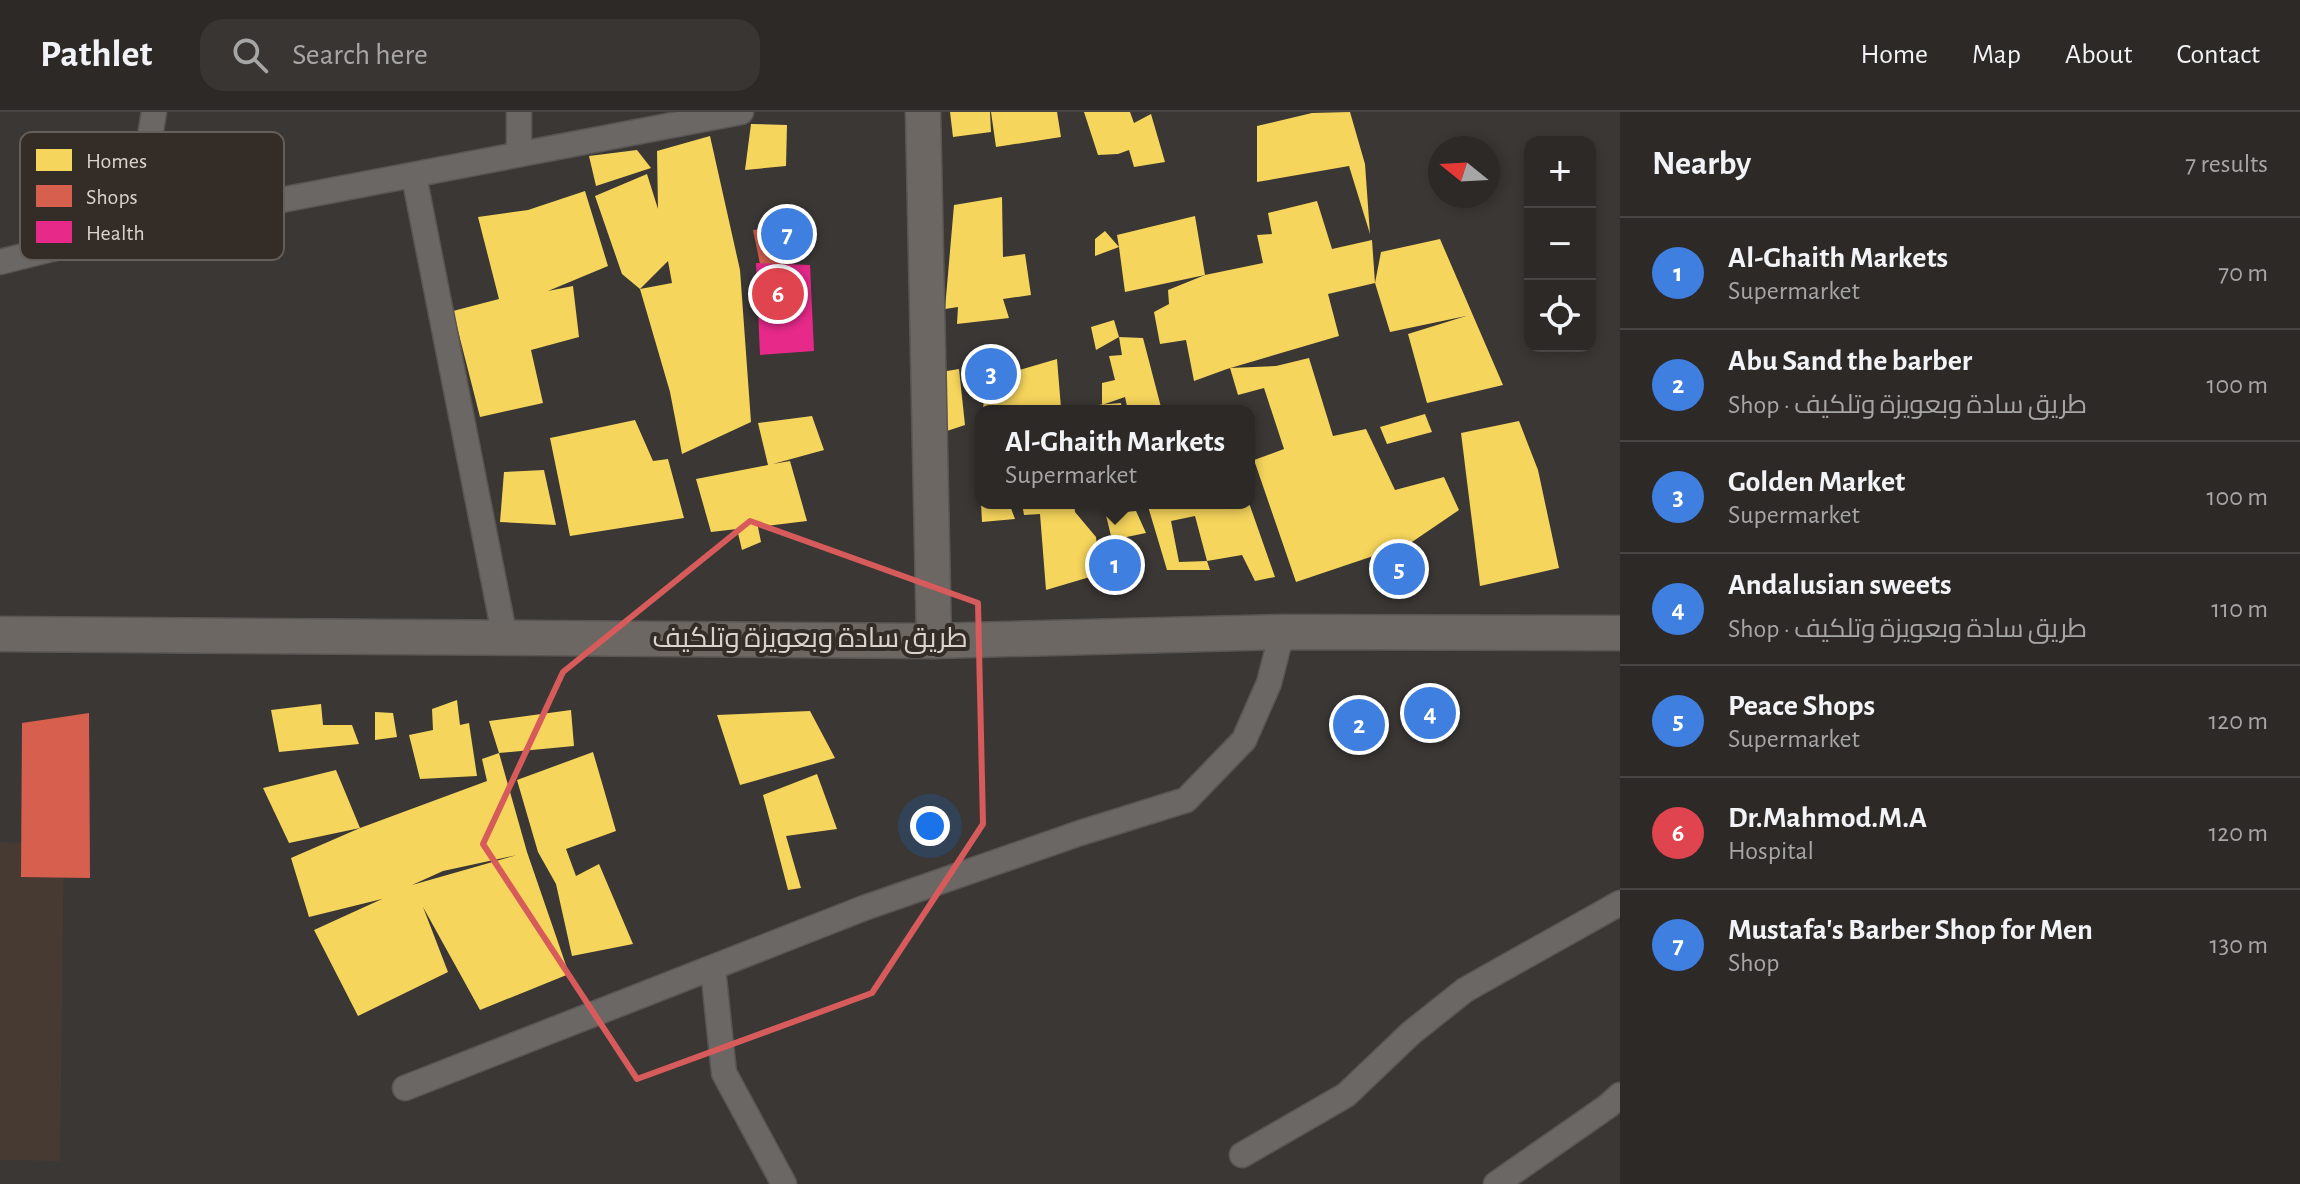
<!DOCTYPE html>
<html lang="en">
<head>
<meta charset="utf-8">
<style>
	:root { --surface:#2c2927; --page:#383533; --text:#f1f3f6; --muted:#a6a6a7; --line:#484544; --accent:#a19c99 }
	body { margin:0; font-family:"Alegreya Sans",Cairo,sans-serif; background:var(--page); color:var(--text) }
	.controls { position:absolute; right:24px; top:24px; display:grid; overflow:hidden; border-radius:16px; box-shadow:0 4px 12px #0003 }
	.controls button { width:72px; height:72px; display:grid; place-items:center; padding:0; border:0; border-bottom:2px solid var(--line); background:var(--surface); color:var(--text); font:40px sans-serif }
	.compass { position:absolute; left:1428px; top:24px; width:72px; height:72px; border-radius:50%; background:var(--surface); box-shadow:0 4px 12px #0003; rotate:288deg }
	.you { position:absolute; left:930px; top:714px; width:28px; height:28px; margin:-20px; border:6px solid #fff; border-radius:50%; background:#1a73e8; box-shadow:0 0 0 12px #1a73e833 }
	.badge { display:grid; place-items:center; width:52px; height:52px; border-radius:50%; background:var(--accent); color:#fff; font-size:26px; font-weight:700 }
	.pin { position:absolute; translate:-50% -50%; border:4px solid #fff; box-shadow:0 2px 8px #0006 }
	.popup { position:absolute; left:975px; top:293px; width:280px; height:104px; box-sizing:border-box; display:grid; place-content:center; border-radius:16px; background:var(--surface); filter:drop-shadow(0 2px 6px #0005); font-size:26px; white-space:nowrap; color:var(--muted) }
	.popup b { font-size:30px; color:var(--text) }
	.popup::after { content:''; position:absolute; left:50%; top:100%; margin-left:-16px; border:16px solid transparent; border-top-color:var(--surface) }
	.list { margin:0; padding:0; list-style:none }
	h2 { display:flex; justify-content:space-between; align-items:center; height:104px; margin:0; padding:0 32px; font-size:34px }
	h2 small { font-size:26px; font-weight:400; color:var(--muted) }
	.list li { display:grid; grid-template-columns:52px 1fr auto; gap:24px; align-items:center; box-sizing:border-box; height:112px; padding:0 32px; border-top:2px solid var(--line) }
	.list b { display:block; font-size:30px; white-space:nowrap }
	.list p { margin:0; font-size:26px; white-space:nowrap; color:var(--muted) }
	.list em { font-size:26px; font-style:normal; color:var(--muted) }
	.icon { flex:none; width:44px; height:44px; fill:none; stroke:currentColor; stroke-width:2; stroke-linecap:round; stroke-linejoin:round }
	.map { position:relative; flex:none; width:1620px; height:1072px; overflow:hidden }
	header { display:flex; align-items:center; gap:48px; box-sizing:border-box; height:112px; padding:0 40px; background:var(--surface); border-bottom:2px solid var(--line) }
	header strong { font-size:38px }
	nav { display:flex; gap:44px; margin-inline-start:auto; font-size:28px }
	.search { width:560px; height:72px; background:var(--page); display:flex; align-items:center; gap:20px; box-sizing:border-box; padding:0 28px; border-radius:24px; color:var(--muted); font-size:30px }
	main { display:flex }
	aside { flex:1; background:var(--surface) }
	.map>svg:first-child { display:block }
	.built { fill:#473a33 }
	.homes { fill:#f6d55c; fill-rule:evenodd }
	.shops { fill:#d6604d }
	.health { fill:#e7298a }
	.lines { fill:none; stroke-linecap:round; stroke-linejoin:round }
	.street-casing { stroke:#595553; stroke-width:27 }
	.secondary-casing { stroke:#595553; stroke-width:37 }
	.street { stroke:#6a6765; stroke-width:24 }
	.secondary { stroke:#6d6763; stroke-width:34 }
	.marked { fill:none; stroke:#d75b5a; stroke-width:6; stroke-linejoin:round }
	.labels { text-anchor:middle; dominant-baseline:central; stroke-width:8; stroke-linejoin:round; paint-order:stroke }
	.street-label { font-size:28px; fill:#d8d3cf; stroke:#332c27 }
	.key { fill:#332c27; stroke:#655e59; stroke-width:2 }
	.key-label { font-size:22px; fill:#d8d3cf }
</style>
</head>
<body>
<header>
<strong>Pathlet</strong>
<div class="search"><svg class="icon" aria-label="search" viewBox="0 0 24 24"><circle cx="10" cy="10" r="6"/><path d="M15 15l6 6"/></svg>Search here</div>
<nav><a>Home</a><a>Map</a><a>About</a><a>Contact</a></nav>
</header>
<main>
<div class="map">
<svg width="1620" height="1072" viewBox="0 0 1620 1072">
	<rect width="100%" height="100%" fill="#3a3734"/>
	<path class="built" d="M 0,730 L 64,732 L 60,1049 L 0,1048 Z"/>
	<g class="homes">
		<path d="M 950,0 L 990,0 L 991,20 L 953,25 Z"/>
		<path d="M 991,0 L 1057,0 L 1061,25 L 996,35 Z"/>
		<path d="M 1084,0 L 1130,0 L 1134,11 L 1151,2 L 1165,50 L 1134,55 L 1129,38 L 1118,42 L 1098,43 Z"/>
		<path d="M 1350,0 L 1365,52 L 1370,122 L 1349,54 L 1257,70 L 1257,14 L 1312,1 Z"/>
		<path d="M 751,12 L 787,13 L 786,54 L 745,58 Z"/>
		<path d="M 710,24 L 740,158 L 751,310 L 682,342 L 670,280 L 640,177 L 622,162 L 595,84 L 647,62 L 658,97 L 657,39 ZM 668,149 L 672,171 L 640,177 Z"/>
		<path d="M 637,38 L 651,56 L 596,74 L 589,44 Z"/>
		<path d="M 585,79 L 608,154 L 548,179 L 573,174 L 579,225 L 531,238 L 543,291 L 480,305 L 453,199 L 499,187 L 478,105 L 528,98 Z"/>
		<path d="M 1002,85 L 1003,145 L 1025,142 L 1031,183 L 1003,187 L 1009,206 L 957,212 L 958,195 L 945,197 L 954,93 Z"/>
		<path d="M 1317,89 L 1332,137 L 1372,128 L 1375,171 L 1328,182 L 1339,224 L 1227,257 L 1194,269 L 1186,228 L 1160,232 L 1154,200 L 1169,192 L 1168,178 L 1205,163 L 1263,151 L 1257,123 L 1272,122 L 1268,101 Z"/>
		<path d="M 1195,104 L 1205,163 L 1125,180 L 1119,135 L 1095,144 L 1095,127 L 1105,119 L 1119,135 L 1117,123 Z"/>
		<path d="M 1440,127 L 1503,273 L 1427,291 L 1408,222 L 1466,204 L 1390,220 L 1375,171 L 1381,140 Z"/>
		<path d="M 1114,208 L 1119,225 L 1143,226 L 1162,299 L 1128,299 L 1125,285 L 1102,293 L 1102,271 L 1115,268 L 1109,244 L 1122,243 L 1119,225 L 1096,238 L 1091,215 Z"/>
		<path d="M 1309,246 L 1333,324 L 1366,317 L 1395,378 L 1444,365 L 1459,398 L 1409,432 L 1296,470 L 1254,348 L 1284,337 L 1264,276 L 1238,283 L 1230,256 L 1276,254 Z"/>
		<path d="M 1057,247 L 1061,296 L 1121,291 L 1122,299 L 983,299 L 985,268 Z"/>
		<path d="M 959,257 L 965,313 L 947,319 L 941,260 Z"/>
		<path d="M 1425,302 L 1432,320 L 1387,332 L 1380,315 Z"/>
		<path d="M 812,304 L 824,338 L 773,352 L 790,349 L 807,409 L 758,415 L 761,430 L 742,438 L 737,417 L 711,420 L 696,367 L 768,353 L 758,311 Z"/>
		<path d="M 635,308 L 653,349 L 668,347 L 684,406 L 570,424 L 550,326 Z"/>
		<path d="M 1519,309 L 1538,358 L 1559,456 L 1480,474 L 1461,321 Z"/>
		<path d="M 544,358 L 556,413 L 500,410 L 504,360 Z"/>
		<path d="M 981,391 L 1009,391 L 1015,407 L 982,410 Z"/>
		<path d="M 1022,391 L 1074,391 L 1075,400 L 1096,425 L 1100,462 L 1046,478 L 1040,402 L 1024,403 Z"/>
		<path d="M 1103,391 L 1114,391 L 1116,401 L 1136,399 L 1146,421 L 1112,428 Z"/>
		<path d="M 1147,391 L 1249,391 L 1275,465 L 1255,469 L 1242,443 L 1207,449 L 1195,404 L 1171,409 L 1179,450 L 1207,449 L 1210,458 L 1167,458 Z"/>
		<path d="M 457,588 L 460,613 L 469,611 L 477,664 L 420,667 L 409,623 L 433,618 L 432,597 Z"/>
		<path d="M 321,592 L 323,613 L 352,613 L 359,632 L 279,640 L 271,598 Z"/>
		<path d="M 571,598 L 574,634 L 499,641 L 527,740 L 569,862 L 480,898 L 423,795 L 448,860 L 358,904 L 314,818 L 382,787 L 309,805 L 291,746 L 360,716 L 289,731 L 263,676 L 336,658 L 360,716 L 487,669 L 482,647 L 499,641 L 489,609 ZM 517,743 L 412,773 L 443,759 Z"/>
		<path d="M 810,599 L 835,646 L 740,673 L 717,603 Z"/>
		<path d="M 375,600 L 393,601 L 397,625 L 375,628 Z"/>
		<path d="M 593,640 L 616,719 L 566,737 L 576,764 L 599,752 L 633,832 L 572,844 L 556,772 L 538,740 L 517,668 Z"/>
		<path d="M 817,662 L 837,717 L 786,724 L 801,776 L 788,778 L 763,683 Z"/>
	</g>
	<g class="shops">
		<path d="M 793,114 L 792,152 L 760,152 L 753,118 Z"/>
		<path d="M 89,601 L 90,766 L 21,765 L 22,611 Z"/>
	</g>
	<path class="health" d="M 756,151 L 810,153 L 814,239 L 760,243 Z"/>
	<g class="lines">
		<defs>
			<g id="street">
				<path d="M 519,0 L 519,42"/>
				<path d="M 414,64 L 505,526"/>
				<path d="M 135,116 L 154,0"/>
				<path d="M 0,150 L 135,116 L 741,0"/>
				<path d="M 713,857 L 724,961 L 784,1072"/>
				<path d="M 405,976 L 864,796 L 1080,721 L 1186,688 L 1244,628 L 1269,571 L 1282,520"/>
				<path d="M 1242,1043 L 1346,983 L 1411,921 L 1465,878 L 1620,791"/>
				<path d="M 1496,1072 L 1608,994 L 1620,983"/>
			</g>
			<g id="secondary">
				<path d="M 923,0 L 934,529"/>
				<path d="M 0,522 L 934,529 L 1282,520 L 1620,521"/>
			</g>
		</defs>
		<use href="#street" class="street-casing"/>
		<use href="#secondary" class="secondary-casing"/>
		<use href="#street" class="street"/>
		<use href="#secondary" class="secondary"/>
	</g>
	<path class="marked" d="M 750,409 L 978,491 L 983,712 L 872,881 L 637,967 L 483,732 L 563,560 Z"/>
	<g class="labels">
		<g class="street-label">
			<text x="810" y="527">طريق سادة وبعويزة وتلكيف</text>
		</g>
	</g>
	<rect x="20" y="20" width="264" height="128" rx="12" class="key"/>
	<rect x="36" y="37" width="36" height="22" fill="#f6d55c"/>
	<rect x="36" y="73" width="36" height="22" fill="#d6604d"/>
	<rect x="36" y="109" width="36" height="22" fill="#e7298a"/>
	<g class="key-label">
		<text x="86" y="56">Homes</text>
		<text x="86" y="92">Shops</text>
		<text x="86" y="128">Health</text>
	</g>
</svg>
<div class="controls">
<button>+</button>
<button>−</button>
<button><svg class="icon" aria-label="locate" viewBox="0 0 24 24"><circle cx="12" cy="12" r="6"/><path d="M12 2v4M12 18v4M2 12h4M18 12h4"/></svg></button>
</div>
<svg class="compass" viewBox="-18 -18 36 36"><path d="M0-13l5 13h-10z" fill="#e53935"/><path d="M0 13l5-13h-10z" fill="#a6a6a7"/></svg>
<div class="you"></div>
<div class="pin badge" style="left:1115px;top:453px;background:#3f7fe0">1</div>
<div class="popup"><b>Al-Ghaith Markets</b>Supermarket</div>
<div class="pin badge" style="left:1359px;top:613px;background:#3f7fe0">2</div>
<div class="pin badge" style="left:991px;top:262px;background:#3f7fe0">3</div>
<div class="pin badge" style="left:1430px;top:601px;background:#3f7fe0">4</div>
<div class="pin badge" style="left:1399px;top:457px;background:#3f7fe0">5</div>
<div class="pin badge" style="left:778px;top:182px;background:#e0444e">6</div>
<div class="pin badge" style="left:787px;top:122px;background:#3f7fe0">7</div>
</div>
<aside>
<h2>Nearby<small>7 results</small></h2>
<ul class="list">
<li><span class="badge" style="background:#3f7fe0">1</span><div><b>Al-Ghaith Markets</b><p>Supermarket</p></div><em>70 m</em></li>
<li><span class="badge" style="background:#3f7fe0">2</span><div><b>Abu Sand the barber</b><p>Shop · طريق سادة وبعويزة وتلكيف</p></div><em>100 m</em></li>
<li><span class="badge" style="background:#3f7fe0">3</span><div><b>Golden Market</b><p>Supermarket</p></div><em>100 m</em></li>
<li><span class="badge" style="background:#3f7fe0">4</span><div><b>Andalusian sweets</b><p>Shop · طريق سادة وبعويزة وتلكيف</p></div><em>110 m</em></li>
<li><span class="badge" style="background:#3f7fe0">5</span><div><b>Peace Shops</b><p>Supermarket</p></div><em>120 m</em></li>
<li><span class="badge" style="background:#e0444e">6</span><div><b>Dr.Mahmod.M.A</b><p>Hospital</p></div><em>120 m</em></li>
<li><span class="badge" style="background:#3f7fe0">7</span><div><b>Mustafa's Barber Shop for Men</b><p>Shop</p></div><em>130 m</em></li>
</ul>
</aside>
</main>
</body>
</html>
